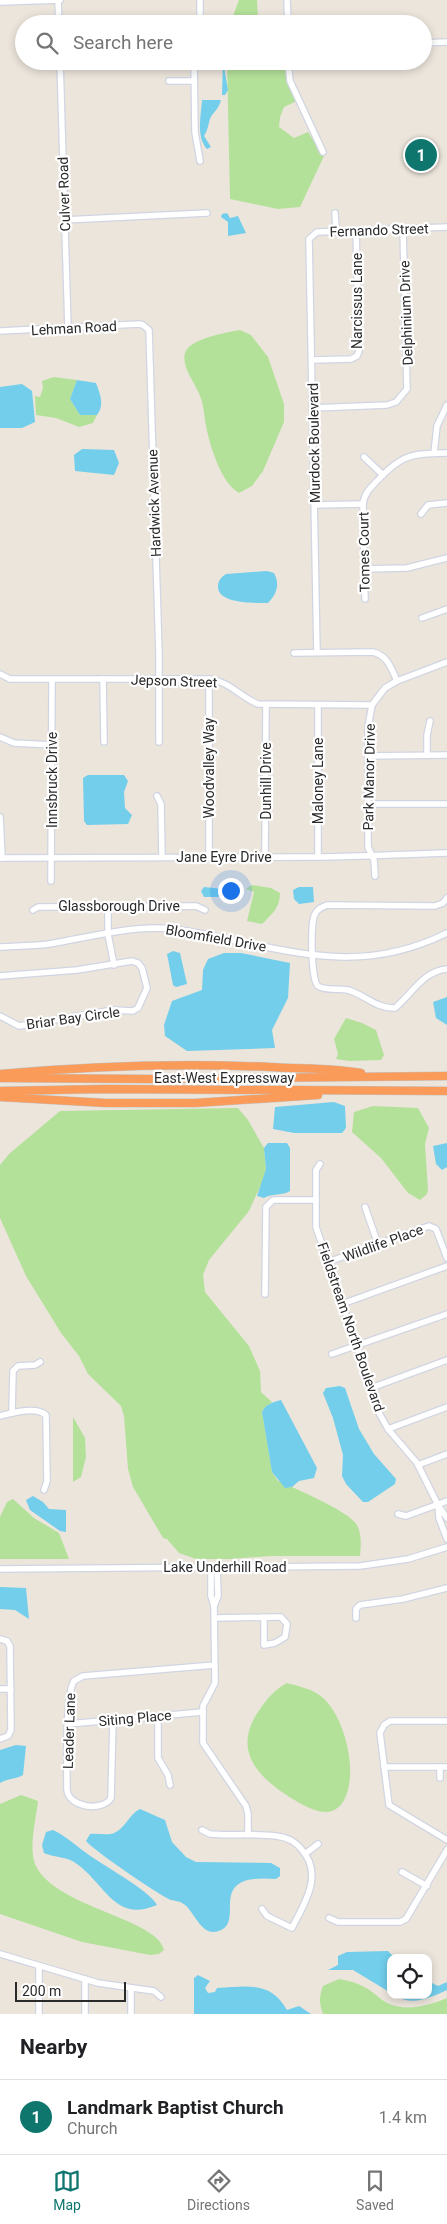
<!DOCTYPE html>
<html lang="en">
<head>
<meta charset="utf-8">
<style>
	:root { --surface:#fff; --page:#f2f2f2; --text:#202124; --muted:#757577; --line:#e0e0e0; --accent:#0f766e }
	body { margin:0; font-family:Roboto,sans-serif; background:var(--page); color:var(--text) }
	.controls { position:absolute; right:15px; bottom:15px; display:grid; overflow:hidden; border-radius:10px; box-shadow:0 2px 8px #0003 }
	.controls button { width:45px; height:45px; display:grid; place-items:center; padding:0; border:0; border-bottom:1px solid var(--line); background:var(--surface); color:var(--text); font:25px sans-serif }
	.scale { position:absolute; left:15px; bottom:12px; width:111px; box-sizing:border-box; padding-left:5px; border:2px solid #2a2a2a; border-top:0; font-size:14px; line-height:18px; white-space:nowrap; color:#2a2a2a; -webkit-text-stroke:4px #fff; paint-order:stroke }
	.you { position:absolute; left:230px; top:890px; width:18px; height:18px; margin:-12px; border:4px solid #fff; border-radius:50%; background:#1a73e8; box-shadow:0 0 0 8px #1a73e833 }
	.badge { display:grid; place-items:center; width:32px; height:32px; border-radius:50%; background:var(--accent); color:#fff; font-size:16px; font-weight:700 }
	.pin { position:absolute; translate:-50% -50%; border:2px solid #fff; box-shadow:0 1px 5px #0006 }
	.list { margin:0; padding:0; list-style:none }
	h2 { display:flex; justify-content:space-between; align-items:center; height:65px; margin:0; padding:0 20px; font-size:21px }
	h2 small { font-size:16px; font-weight:400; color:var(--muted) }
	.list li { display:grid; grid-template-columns:32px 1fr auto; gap:15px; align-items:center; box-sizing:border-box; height:75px; padding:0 20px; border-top:1px solid var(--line) }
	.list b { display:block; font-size:19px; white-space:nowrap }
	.list p { margin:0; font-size:16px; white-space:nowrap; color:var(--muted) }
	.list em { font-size:16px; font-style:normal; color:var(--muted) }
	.icon { flex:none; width:28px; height:28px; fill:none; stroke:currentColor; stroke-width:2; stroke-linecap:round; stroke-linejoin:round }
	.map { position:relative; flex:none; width:447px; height:2014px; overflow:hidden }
	.search { position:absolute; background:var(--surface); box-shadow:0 2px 8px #0003; left:15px; right:15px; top:15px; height:55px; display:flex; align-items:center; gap:12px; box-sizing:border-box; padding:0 18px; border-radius:28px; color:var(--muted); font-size:19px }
	.sheet { height:140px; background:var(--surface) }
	nav { display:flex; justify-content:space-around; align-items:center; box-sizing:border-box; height:70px; border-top:1px solid var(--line); background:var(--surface); font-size:14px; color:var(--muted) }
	nav a { display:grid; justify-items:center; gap:2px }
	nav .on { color:var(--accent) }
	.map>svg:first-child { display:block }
	.green { fill:#b4e19a }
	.water { fill:#72ceeb }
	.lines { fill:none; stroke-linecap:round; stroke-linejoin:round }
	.minor-casing { stroke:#d1d5e2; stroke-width:8 }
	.highway-casing { stroke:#c3c3c3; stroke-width:9 }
	.minor { stroke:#fff; stroke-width:5.5 }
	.highway { stroke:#fa9b59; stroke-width:8 }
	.labels { text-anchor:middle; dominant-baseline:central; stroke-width:4.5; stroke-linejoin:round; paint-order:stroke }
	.street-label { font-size:14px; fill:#2a2a2a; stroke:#fff }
</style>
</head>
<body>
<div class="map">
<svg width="447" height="2014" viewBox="0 0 447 2014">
	<rect width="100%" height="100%" fill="#ece5dc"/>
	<g class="green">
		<path d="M 239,0 L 257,0 L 258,19 L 262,24 L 230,24 Z"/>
		<path d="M 227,61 L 286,61 L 297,101 L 284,107 L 280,117 L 279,127 L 294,138 L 308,132 L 324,156 L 300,207 L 278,209 L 230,199 Z"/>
		<path d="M 240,330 L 251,335 L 268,357 L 284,404 L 284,422 L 263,471 L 252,486 L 239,493 C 221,483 210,446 206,426 C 204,416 204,405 200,396 C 196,384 181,367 185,353 C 189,339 227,332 240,330 Z"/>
		<path d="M 54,377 L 77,380 L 70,399 L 80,415 L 97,415 L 93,423 L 79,427 L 56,418 L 36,415 L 35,396 L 40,397 L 43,388 L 42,381 Z"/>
		<path d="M 252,885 L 271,888 L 280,893 C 280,908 272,914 262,924 L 247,921 L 254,892 L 246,889 Z"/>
		<path d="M 346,1018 L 362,1023 L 376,1030 L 384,1055 L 381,1060 L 349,1061 L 336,1059 L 338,1054 L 334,1039 Z"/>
		<path d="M 373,1106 L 418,1108 L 429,1128 L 425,1144 L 428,1190 L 427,1194 L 420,1200 L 408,1193 L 381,1158 L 352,1132 L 354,1112 Z"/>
		<path d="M 238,1108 L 248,1120 L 264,1148 L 266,1169 L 264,1178 L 249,1211 L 209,1260 L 203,1275 L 205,1292 L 249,1346 L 260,1371 L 261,1392 L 272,1402 L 263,1409 L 262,1412 L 272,1472 L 278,1481 C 294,1488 349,1511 357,1525 C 362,1535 361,1546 360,1556 L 271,1556 L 230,1559 L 196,1559 L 179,1553 L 167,1539 L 163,1538 L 133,1487 L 128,1469 L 124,1416 L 121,1406 L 88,1374 L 79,1356 L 61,1333 L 26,1276 L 0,1218 L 0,1165 L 9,1154 L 60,1111 Z"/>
		<path d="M 73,1417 L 85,1438 L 86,1457 L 81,1477 L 73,1482 Z"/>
		<path d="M 13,1499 L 34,1518 L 59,1533 L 69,1559 L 0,1559 L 0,1517 L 7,1502 Z"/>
		<path d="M 287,1683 C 299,1686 312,1689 322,1697 C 343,1715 354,1759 349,1785 C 347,1797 341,1811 327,1812 C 314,1812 301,1804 291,1798 C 257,1777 231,1749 260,1709 C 267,1699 275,1689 287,1683 Z"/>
		<path d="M 21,1795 L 38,1801 C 36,1820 28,1849 36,1866 C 55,1907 159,1919 164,1950 L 159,1954 L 150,1955 L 82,1942 L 0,1914 L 0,1804 Z"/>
		<path d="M 339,1979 C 350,1981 358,1983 368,1989 C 374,1993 380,1999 387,2003 C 407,2012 427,2006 447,1998 L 447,2014 L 323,2014 C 319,2004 319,1996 323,1986 Z"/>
	</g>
	<g class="water">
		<path d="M 223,61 L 228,90 L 225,95 L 222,95 Z"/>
		<path d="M 202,100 L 221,100 C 219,107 217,109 212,115 C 208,121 209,129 204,136 L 211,147 L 207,149 C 196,137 201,115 202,100 Z"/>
		<path d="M 227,213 L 230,218 L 238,216 L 246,233 L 228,236 L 228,222 L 221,217 L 222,214 Z"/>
		<path d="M 77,380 L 96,383 C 100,394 105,405 97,415 L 80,415 L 70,399 Z"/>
		<path d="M 22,384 L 32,391 L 35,422 L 22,428 L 0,428 L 0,387 Z"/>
		<path d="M 82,449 L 114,450 L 119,463 L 114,475 L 75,471 L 74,455 Z"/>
		<path d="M 267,571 L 274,573 C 280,584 277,594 268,603 C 256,603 218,604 218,587 C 218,581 221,577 226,574 Z"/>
		<path d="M 88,775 L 124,775 L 128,781 L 124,792 L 125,808 L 132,815 L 128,824 L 87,825 L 84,821 L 83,778 Z"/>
		<path d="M 204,887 L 223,889 L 223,893 L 218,897 L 204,897 L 201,891 Z"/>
		<path d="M 299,887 L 313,887 L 314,902 L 299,904 L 294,899 L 293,890 Z"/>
		<path d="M 173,951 L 180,953 L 187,984 L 176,987 L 173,985 L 167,954 Z"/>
		<path d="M 224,953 L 241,953 L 290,963 L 288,998 L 272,1030 L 275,1048 L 187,1051 L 165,1036 L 164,1025 L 172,1001 L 202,990 L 203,970 L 208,959 Z"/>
		<path d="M 447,997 L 447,1025 L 436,1018 L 433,1002 Z"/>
		<path d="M 334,1102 L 345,1106 L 346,1128 L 342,1133 L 294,1133 L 273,1129 L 275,1107 Z"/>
		<path d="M 268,1143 L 287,1143 L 290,1148 L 290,1191 C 283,1196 272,1193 264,1198 L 257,1196 L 266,1169 L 264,1148 Z"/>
		<path d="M 447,1143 L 447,1167 L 442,1170 L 436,1164 L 433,1146 Z"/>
		<path d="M 340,1386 L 345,1388 L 359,1429 L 374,1454 L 396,1479 L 395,1484 L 368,1502 L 363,1502 L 346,1484 L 342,1476 L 343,1455 L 333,1418 L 323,1393 L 326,1388 Z"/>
		<path d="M 281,1400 L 317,1468 L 314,1478 L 299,1481 L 292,1487 L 285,1488 L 272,1472 L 262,1412 C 265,1404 274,1402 281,1400 Z"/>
		<path d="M 33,1496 L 43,1502 L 49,1509 L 66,1510 L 66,1532 L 60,1531 L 30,1510 L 26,1500 Z"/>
		<path d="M 0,1587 L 26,1588 L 29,1619 L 15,1610 L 0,1609 Z"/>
		<path d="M 16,1745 L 26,1746 L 23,1775 C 17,1779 9,1778 0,1783 L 0,1750 Z"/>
		<path d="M 140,1809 L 165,1820 L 172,1842 L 186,1857 L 196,1862 L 271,1863 L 280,1868 L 280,1876 L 276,1879 C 206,1873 243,1917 223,1929 C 201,1942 195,1909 182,1903 C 179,1901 175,1901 171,1900 C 159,1895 93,1850 86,1841 L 90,1834 C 98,1833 107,1836 114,1833 C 126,1828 129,1814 140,1809 Z"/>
		<path d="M 53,1830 C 68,1837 78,1848 92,1857 C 106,1867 150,1891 157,1905 C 115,1923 106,1885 77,1864 C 67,1856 55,1858 44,1853 L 42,1845 L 46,1832 Z"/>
		<path d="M 388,1951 L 395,1958 L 391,1958 L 391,1993 L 353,1970 L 328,1970 L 338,1965 L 338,1956 L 347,1952 Z"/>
		<path d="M 198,1975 L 210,1981 L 205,1988 L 208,1993 L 215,1992 L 217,1988 C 247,1987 270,1980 287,2010 L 299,2006 L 311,2014 L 194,2014 L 194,1978 Z"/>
		<path d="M 428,1981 L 438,1986 L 447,1982 L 447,1990 C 429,1998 412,2007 394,1995 L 428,1995 Z"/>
	</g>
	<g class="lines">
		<defs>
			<g id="minor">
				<path d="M 58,0 L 59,24"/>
				<path d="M 200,0 L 200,24"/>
				<path d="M 287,0 L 288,24"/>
				<path d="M 0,2 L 60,0"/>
				<path d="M 423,43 L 447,42"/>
				<path d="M 60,61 L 68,328"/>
				<path d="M 194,61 L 195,132 L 200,161"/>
				<path d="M 288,61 L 290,81 L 323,152"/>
				<path d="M 169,81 L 194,81"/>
				<path d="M 335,213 L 336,231"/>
				<path d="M 64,220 L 207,213"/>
				<path d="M 0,331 L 139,324 L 143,325 L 149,330 L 159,654 L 159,742"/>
				<path d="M 313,360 L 351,359 L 357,356 L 359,351 L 356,231"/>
				<path d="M 313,408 L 387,405 L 396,402 L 407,389 L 403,229"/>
				<path d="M 434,453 L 437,426 L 447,405"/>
				<path d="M 364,457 L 383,475"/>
				<path d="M 315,505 L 363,504"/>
				<path d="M 421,514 L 428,505 L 447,503"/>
				<path d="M 364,569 L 407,568 L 447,558"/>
				<path d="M 365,599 L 363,504 C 364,494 370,488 377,481 C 402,454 411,454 447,453"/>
				<path d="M 422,618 L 447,609"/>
				<path d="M 317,652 L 309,239 L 317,232 L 447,227"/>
				<path d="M 294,653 L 373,652 C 388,656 391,668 397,681"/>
				<path d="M 0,674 L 10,679 L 209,679 C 229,681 240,697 258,704 L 372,705"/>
				<path d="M 103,679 L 104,742"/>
				<path d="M 0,737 L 14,743 L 52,745"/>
				<path d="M 427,755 L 427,735 L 430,721"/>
				<path d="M 368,756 L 447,755"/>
				<path d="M 157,796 L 161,804 L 162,857"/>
				<path d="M 368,804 L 447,804"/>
				<path d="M 0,817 L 2,858"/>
				<path d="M 209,857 L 209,679"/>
				<path d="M 265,857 L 266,705"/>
				<path d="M 318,857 L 318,705"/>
				<path d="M 0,858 L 318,857 C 361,857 404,854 447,853"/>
				<path d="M 375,876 L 374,860 L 368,847 L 368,727 L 372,705 L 385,688 L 397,681 L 447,662"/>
				<path d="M 51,881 L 52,680"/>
				<path d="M 447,898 L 443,903 L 435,906 L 327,905 C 322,907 317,909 315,914 C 310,922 311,981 318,986 C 324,991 340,988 348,990 C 365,995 377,1009 395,1008 C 412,994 423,971 447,969"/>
				<path d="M 108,907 L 108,934 L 114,965"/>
				<path d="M 33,910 L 38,907 L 196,906 L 205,910"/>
				<path d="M 0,947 C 16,946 33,946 49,944 C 85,938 121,928 158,928 C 185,929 210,935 236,941 C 314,957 372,970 447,933"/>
				<path d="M 0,976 L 77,970 L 132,961 L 138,963 L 142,968 L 147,988 L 138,1008 L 133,1011 L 113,1010 L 19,1026 L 0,1016"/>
				<path d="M 320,1164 L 316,1170 L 316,1227 L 371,1388 L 378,1411 L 388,1429 L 417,1463 L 438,1505"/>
				<path d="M 365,1207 L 378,1244"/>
				<path d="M 328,1262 L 429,1226 L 436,1229 L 447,1258"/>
				<path d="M 265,1294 L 266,1207 L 273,1200 L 316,1200"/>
				<path d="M 342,1304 L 447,1266"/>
				<path d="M 332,1354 L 447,1314"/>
				<path d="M 371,1388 L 447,1360"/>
				<path d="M 12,1413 L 13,1371 L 18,1366 L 35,1365 L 40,1362"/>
				<path d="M 0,1416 C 12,1413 35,1406 46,1415 L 47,1481 L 44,1490"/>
				<path d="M 388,1429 L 447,1407"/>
				<path d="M 418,1465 L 447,1454"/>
				<path d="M 398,1514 L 406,1516 L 447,1501"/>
				<path d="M 447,1518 L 438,1505 L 439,1518 L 447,1539"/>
				<path d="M 211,1568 L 211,1596 L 214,1606 L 218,1596 L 217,1568"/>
				<path d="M 0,1569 L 360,1566 L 408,1559 L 447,1547"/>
				<path d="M 214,1606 L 215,1683 L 203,1706 L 203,1743 L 246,1806 L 248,1814 L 248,1835"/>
				<path d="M 215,1618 L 279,1617 L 281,1617 L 287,1624 L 285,1637 L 275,1643 L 264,1645 L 264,1617"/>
				<path d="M 356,1618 L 356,1609 L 360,1605 L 403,1599 L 447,1588"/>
				<path d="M 0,1639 L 7,1641 L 10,1646 L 11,1730 L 8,1736 L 0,1739"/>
				<path d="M 0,1689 L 11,1689"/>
				<path d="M 158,1716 L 158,1758 L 168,1775 L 170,1785"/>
				<path d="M 113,1720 L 111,1798 C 103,1812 69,1808 67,1790 C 67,1769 65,1695 74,1681 L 83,1676 L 215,1665"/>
				<path d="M 447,1721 L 390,1721 L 384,1725 L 380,1733 L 389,1805 L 447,1840"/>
				<path d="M 68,1724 L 203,1712"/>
				<path d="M 384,1767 L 447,1767"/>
				<path d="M 440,1767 L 440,1778"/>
				<path d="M 202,1830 L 210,1834 C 232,1836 255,1833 276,1836 C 286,1837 296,1842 302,1850 C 324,1875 304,1904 292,1928 L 267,1916 L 262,1909"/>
				<path d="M 305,1854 L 318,1844"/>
				<path d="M 402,1872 L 427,1886"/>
				<path d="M 329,1918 L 338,1922 L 400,1922 L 406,1919 L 447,1850"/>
				<path d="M 0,1954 L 98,1983 L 154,1991 L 161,1997"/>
				<path d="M 39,2014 L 39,1966"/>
				<path d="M 85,2014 L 85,1979"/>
				<path d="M 131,2014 L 131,1988"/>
			</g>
			<g id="highway">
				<path d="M 0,1074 C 90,1066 180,1063 270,1067 C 300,1069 331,1068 361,1073"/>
				<path d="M 0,1078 L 155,1079 L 447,1076"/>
				<path d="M 0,1091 L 105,1089 L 447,1091"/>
				<path d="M 0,1097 L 106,1103 L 195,1103 L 318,1095"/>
			</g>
		</defs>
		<use href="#minor" class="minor-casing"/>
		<use href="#highway" class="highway-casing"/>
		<use href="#minor" class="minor"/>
		<use href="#highway" class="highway"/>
	</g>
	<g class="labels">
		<g class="street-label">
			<text transform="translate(64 194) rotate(-92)">Culver Road</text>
			<text transform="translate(379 230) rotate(-2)">Fernando Street</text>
			<text transform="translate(357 301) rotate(-90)">Narcissus Lane</text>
			<text transform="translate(406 313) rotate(-92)">Delphinium Drive</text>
			<text transform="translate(74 328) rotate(-3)">Lehman Road</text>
			<text transform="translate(314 443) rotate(-91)">Murdock Boulevard</text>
			<text transform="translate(154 503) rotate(-92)">Hardwick Avenue</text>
			<text transform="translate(364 552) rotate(-91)">Tomes Court</text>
			<text transform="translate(174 681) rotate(2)">Jepson Street</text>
			<text transform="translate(209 768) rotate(-90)">Woodvalley Way</text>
			<text transform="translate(369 777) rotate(-89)">Park Manor Drive</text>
			<text transform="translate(52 780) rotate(-90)">Innsbruck Drive</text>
			<text transform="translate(266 781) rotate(-90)">Dunhill Drive</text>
			<text transform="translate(318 781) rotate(-90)">Maloney Lane</text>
			<text x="224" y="857">Jane Eyre Drive</text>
			<text x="119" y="906">Glassborough Drive</text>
			<text transform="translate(216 938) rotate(10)">Bloomfield Drive</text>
			<text transform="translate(73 1018) rotate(-8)">Briar Bay Circle</text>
			<text x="224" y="1078">East-West Expressway</text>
			<text transform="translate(383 1243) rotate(-20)">Wildlife Place</text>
			<text transform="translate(351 1327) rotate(71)">Fieldstream North Boulevard</text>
			<text x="225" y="1567">Lake Underhill Road</text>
			<text transform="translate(135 1718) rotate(-5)">Siting Place</text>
			<text transform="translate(69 1731) rotate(-88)">Leader Lane</text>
		</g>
	</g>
</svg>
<div class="controls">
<button><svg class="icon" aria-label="locate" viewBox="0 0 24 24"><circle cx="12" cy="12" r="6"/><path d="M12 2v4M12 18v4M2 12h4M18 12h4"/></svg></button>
</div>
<div class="scale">200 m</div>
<div class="you"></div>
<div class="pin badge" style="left:421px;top:155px">1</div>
<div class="search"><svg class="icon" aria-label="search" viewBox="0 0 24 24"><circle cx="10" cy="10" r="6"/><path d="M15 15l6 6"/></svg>Search here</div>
</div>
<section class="sheet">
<h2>Nearby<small></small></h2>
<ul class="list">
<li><span class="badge">1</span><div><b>Landmark Baptist Church</b><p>Church</p></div><em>1.4 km</em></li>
</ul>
</section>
<nav>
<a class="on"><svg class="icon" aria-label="map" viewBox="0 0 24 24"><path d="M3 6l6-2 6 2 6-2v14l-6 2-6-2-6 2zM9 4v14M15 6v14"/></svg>Map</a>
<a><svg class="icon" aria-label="directions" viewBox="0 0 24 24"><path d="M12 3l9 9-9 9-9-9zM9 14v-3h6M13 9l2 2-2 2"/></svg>Directions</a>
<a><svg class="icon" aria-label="saved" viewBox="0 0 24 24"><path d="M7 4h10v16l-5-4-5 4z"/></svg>Saved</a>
</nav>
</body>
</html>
